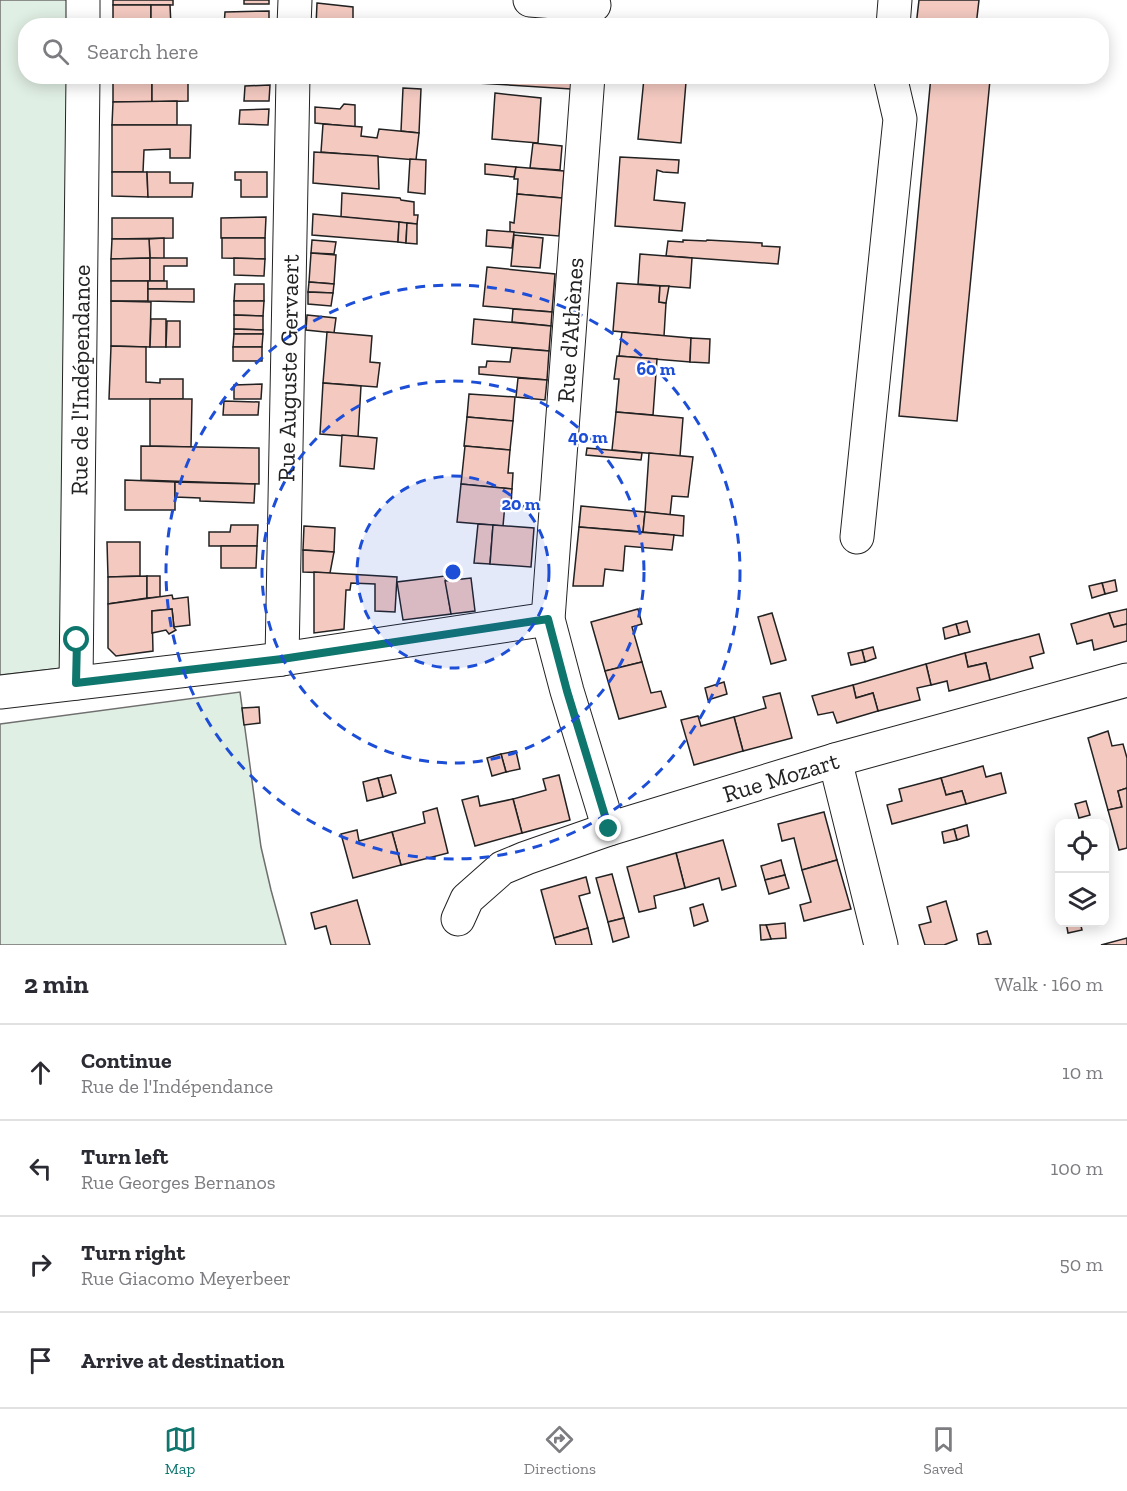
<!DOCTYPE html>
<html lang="en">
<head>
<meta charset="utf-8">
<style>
	:root { --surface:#fff; --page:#f7f7f7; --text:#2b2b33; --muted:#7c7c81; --line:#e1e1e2; --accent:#0f766e }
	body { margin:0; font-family:"Zilla Slab",serif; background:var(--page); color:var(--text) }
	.controls { position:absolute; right:18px; bottom:18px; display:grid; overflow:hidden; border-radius:12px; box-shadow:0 3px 15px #0003 }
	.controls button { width:54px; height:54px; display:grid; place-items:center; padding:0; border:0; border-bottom:2px solid var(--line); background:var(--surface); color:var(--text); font:30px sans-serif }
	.stop { position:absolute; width:18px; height:18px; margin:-14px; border:4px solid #0f766e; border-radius:50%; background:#fff }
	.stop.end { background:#0f766e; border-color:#fff; box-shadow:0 2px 6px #0008 }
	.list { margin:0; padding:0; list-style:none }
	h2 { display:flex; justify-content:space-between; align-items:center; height:78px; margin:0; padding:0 24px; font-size:26px }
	h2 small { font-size:20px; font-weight:400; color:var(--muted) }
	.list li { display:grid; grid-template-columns:39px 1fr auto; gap:18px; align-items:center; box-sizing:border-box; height:96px; padding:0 24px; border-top:2px solid var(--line) }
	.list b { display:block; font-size:22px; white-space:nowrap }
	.list p { margin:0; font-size:20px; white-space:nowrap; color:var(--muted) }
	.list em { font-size:20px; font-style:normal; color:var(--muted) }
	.icon { flex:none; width:33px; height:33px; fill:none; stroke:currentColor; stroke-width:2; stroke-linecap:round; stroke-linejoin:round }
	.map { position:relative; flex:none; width:1127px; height:945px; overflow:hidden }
	.search { position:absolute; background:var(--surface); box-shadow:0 3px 15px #0003; left:18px; right:18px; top:18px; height:66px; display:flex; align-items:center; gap:15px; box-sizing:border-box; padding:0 21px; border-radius:24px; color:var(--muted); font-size:22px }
	.sheet { height:462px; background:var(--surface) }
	nav { display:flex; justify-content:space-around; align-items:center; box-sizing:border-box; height:84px; border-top:2px solid var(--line); background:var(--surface); font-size:16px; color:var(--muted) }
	nav a { display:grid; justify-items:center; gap:3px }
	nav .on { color:var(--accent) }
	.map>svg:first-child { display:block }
	.green { fill:#e0efe3; stroke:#6f6f6f; stroke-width:1.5 }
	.building { fill:#f3c9c0; stroke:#222; stroke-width:1.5 }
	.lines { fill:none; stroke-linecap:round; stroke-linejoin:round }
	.minor-casing { stroke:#222; stroke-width:35 }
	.minor { stroke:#fff; stroke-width:33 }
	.route { stroke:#0f766e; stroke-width:8 }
	.ring { fill:none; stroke:#1d4ed8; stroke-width:3; stroke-dasharray:10 8 }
	.labels { text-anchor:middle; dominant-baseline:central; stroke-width:4.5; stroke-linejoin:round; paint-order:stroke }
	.street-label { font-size:24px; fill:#222; stroke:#fff }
	.centre { fill:#1d4ed8; stroke:#fff; stroke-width:3 }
	.ring-label { font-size:18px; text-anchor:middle; font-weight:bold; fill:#1d4ed8; stroke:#fff; stroke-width:4.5; stroke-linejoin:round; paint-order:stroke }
</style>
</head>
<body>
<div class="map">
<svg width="1127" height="945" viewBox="0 0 1127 945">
	<rect width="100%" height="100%" fill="#fff"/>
	<g class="green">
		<path d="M 0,0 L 67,0 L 67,25 L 26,26 L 26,76 L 67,77 L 63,668 L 0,675 Z"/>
		<path d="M 240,692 L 261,847 L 271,890 L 286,945 L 0,945 L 0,724 Z"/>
	</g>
	<g class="building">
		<rect x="113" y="0" width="60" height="5"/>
		<rect x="244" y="0" width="25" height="4"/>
		<path d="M 919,0 L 979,0 L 976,26 L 916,26 Z"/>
		<path d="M 317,3 L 353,7 L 353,26 L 316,26 Z"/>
		<rect x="113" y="5" width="38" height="21"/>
		<path d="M 151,5 L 170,5 L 171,26 L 151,26 Z"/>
		<path d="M 269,11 L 269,26 L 224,26 L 225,12 Z"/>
		<path d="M 650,19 L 682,21 L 682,26 L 649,26 Z"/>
		<rect x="171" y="20" width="22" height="6"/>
		<path d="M 366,21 L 404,24 L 404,26 L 365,26 Z"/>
		<path d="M 422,76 L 462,76 L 461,82 L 422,80 Z"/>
		<path d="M 462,76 L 572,76 L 571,89 L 461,82 Z"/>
		<path d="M 931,76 L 971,76 L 971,78 L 990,80 L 957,421 L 899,416 Z"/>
		<path d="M 152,77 L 152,102 L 113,102 L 113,78 Z"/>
		<path d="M 152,77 L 188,77 L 188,101 L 152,102 Z"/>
		<path d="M 644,78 L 686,82 L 681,143 L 638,139 Z"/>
		<path d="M 270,85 L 269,101 L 244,101 L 245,86 Z"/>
		<path d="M 403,88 L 421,89 L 419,133 L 401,131 Z"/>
		<path d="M 495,93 L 541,98 L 538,143 L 492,139 Z"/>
		<path d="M 177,101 L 177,125 L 112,125 L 113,102 Z"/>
		<path d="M 344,104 L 355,105 L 355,127 L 315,123 L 315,107 L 340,109 Z"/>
		<path d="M 269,109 L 268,125 L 239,124 L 240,110 Z"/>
		<path d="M 323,124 L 362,127 L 361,136 L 377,138 L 379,129 L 419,133 L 416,160 L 321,152 Z"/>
		<path d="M 112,125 L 191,125 L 190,158 L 170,158 L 170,149 L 144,150 L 143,172 L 112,172 Z"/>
		<path d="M 533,143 L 562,146 L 560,170 L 530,168 Z"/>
		<path d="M 314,152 L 378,156 L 379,189 L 313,183 Z"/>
		<path d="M 620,157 L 679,160 L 678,173 L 663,172 L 657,170 L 654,200 L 685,203 L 682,231 L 615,226 Z"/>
		<path d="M 410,159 L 426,160 L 425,194 L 408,192 Z"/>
		<path d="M 485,164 L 516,167 L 514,177 L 485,174 Z"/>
		<path d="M 516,167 L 564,171 L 562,198 L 517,194 L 518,179 L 514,179 Z"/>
		<path d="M 112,172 L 147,172 L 148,197 L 112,196 Z"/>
		<path d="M 147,172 L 170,172 L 170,183 L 193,183 L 192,197 L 148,197 Z"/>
		<path d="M 235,172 L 267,172 L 267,197 L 241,197 L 241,180 L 235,180 Z"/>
		<path d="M 342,193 L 400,198 L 401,200 L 414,202 L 414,215 L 418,215 L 417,224 L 341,217 Z"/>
		<path d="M 517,194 L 562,198 L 559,236 L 510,232 L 510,222 L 514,223 Z"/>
		<path d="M 313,214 L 399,222 L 398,242 L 312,235 Z"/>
		<path d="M 266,217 L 265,238 L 221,238 L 221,218 Z"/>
		<path d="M 112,218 L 173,218 L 173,238 L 112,239 Z"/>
		<path d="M 399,222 L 407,223 L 406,243 L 398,242 Z"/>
		<path d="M 407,223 L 417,224 L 417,244 L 406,243 Z"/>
		<path d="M 487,230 L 514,232 L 512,248 L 486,246 Z"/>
		<path d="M 514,235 L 543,238 L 540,268 L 511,266 Z"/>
		<path d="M 164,238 L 164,259 L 150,258 L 149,239 Z"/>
		<path d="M 222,238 L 265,238 L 265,259 L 222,258 Z"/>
		<path d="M 112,239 L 149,239 L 150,258 L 111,259 Z"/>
		<path d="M 312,240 L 336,242 L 334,254 L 311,253 Z"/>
		<path d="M 683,240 L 706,241 L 707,240 L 762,243 L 762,246 L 780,247 L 778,264 L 666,256 L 668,241 L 683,242 Z"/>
		<path d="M 311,253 L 336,255 L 334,284 L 309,282 Z"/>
		<path d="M 640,254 L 692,258 L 690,288 L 638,284 Z"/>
		<path d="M 150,258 L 150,281 L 111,281 L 111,259 Z"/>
		<path d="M 150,258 L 187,258 L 187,266 L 164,266 L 164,281 L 150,281 Z"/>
		<path d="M 234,258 L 265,259 L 264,276 L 234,275 Z"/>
		<path d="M 487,267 L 555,274 L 552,312 L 483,306 Z"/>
		<rect x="111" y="281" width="37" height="20"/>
		<rect x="148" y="281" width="19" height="8"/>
		<path d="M 309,282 L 334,284 L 333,293 L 308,292 Z"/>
		<path d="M 617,283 L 660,286 L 659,302 L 666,303 L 664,336 L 613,331 Z"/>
		<path d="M 235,284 L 264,284 L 264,301 L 234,301 Z"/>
		<path d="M 660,286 L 669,286 L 666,303 L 659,302 Z"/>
		<path d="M 148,289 L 194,289 L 194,302 L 148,301 Z"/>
		<path d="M 308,292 L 333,293 L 331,306 L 308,304 Z"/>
		<path d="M 111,301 L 151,302 L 150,347 L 111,346 Z"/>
		<path d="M 234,301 L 264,301 L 263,316 L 234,315 Z"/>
		<path d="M 513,309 L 552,312 L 551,326 L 512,322 Z"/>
		<path d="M 234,315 L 263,316 L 263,330 L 234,329 Z"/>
		<path d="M 307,315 L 336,318 L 334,333 L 306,330 Z"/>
		<path d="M 151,319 L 166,319 L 166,347 L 150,347 Z"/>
		<path d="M 474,319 L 551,326 L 549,351 L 472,344 Z"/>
		<path d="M 167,321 L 180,321 L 180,347 L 166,347 Z"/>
		<path d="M 234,329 L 263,330 L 263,334 L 234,334 Z"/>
		<path d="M 327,332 L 372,336 L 370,362 L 380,363 L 377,387 L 323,383 Z"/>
		<path d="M 622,332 L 691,338 L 690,362 L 619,356 Z"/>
		<path d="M 234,334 L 263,334 L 262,347 L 233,347 Z"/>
		<path d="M 691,338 L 710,339 L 709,363 L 690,362 Z"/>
		<path d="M 111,346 L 146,347 L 146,382 L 160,383 L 160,379 L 183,379 L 183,399 L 109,399 Z"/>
		<rect x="233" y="347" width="29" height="14"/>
		<path d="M 512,348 L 549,351 L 547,380 L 479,374 L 479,367 L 486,367 L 487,361 L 510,362 Z"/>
		<path d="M 617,356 L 657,359 L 653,415 L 616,412 L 619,379 L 614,379 Z"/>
		<path d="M 518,378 L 547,380 L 545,400 L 516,397 Z"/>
		<path d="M 323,383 L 361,386 L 358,437 L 320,434 Z"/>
		<path d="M 262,384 L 261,399 L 234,399 L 234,385 Z"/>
		<path d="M 469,394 L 515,397 L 513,421 L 467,417 Z"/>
		<path d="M 150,399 L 192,399 L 191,447 L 150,446 Z"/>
		<path d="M 224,401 L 259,402 L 258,415 L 223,415 Z"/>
		<path d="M 616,412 L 683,418 L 680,456 L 612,450 Z"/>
		<path d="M 467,417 L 513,421 L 510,450 L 464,446 Z"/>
		<path d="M 342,435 L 377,438 L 374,469 L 340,466 Z"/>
		<path d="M 141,446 L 259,448 L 259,484 L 141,480 Z"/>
		<path d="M 465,446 L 510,450 L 508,473 L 513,473 L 512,489 L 461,484 Z"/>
		<path d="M 587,448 L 642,453 L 641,460 L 586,455 Z"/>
		<path d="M 649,453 L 693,457 L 688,497 L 672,496 L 670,515 L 645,512 Z"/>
		<path d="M 125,480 L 175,482 L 175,510 L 125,510 Z"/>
		<path d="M 175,482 L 255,484 L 254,503 L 200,501 L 200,498 L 175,497 Z"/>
		<path d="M 461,484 L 512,489 L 511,504 L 505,504 L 503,526 L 457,522 Z"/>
		<path d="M 581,506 L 645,512 L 643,532 L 579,527 Z"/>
		<path d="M 645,512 L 684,516 L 683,536 L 643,532 Z"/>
		<path d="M 478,524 L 493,525 L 490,564 L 474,563 Z"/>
		<path d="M 231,525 L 258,525 L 257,546 L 209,546 L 209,532 L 230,532 Z"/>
		<path d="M 493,525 L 534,528 L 531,567 L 490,564 Z"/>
		<path d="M 304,526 L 335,528 L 334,552 L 303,550 Z"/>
		<path d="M 579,527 L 674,535 L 672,550 L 625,546 L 623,571 L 605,569 L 603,586 L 573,586 Z"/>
		<path d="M 107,542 L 140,542 L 140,576 L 108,577 Z"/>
		<path d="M 221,546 L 257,546 L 256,568 L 221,568 Z"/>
		<path d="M 303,550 L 334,552 L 330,573 L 303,572 Z"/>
		<path d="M 314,572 L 397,577 L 395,612 L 375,611 L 375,584 L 351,583 L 350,590 L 346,590 L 344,629 L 314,633 Z"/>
		<path d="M 147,576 L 147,598 L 108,604 L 108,577 Z"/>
		<path d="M 147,576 L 160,576 L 160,597 L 147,598 Z"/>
		<path d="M 445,576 L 451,614 L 403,620 L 397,582 Z"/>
		<path d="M 471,578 L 475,611 L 451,614 L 445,581 Z"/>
		<path d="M 1115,580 L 1117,591 L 1105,594 L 1102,583 Z"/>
		<path d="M 1102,583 L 1105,594 L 1092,598 L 1089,586 Z"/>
		<path d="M 172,595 L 173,599 L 188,597 L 190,625 L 174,627 L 172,609 L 152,611 L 153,651 L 116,656 L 108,648 L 108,604 Z"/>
		<path d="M 172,609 L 174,628 L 176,630 L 169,634 L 166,630 L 152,633 L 152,611 Z"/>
		<path d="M 638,609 L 642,624 L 632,627 L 642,662 L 605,671 L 591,622 Z"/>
		<path d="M 1127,609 L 1127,624 L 1114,627 L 1109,613 Z"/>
		<path d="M 772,613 L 786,660 L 771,664 L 758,617 Z"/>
		<path d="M 1109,613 L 1114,627 L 1127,624 L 1127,641 L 1094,650 L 1092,640 L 1077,644 L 1071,624 Z"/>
		<path d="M 967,621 L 970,632 L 959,635 L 956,624 Z"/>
		<path d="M 956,624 L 959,635 L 945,639 L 943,628 Z"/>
		<path d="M 1039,634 L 1044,653 L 1030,657 L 1033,668 L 990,680 L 986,663 L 968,667 L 965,653 Z"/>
		<path d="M 873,647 L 876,658 L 865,662 L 862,650 Z"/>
		<path d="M 862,650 L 865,662 L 851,665 L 848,653 Z"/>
		<path d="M 965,653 L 968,667 L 986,663 L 990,680 L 949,691 L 947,681 L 931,685 L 926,664 Z"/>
		<path d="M 642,662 L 651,693 L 661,691 L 666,707 L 619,719 L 605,671 Z"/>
		<path d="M 926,664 L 931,685 L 917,688 L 920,700 L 878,711 L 873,693 L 856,698 L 853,685 Z"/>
		<path d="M 724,682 L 727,694 L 708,700 L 705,688 Z"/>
		<path d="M 853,685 L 856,698 L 873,693 L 878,711 L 837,723 L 833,712 L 818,715 L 812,696 Z"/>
		<path d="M 780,693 L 792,738 L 743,751 L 734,717 L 766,708 L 763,697 Z"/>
		<path d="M 259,707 L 260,723 L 244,725 L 242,708 Z"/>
		<path d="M 698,716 L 701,726 L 734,717 L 743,751 L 694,765 L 681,720 Z"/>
		<path d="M 1108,731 L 1112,746 L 1123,744 L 1127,758 L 1127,788 L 1118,791 L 1122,807 L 1108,810 L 1088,738 Z"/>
		<path d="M 516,751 L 520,769 L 506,772 L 501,754 Z"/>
		<path d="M 501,754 L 506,772 L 492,776 L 487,758 Z"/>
		<path d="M 983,766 L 986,777 L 1001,773 L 1006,793 L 966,804 L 962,791 L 946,795 L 941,778 Z"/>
		<path d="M 391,775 L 396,793 L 383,797 L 378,778 Z"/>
		<path d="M 559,775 L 570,820 L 522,833 L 513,799 L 546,790 L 543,779 Z"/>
		<path d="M 378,778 L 383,797 L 367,801 L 363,782 Z"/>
		<path d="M 941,778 L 946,795 L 962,791 L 966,804 L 892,824 L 887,805 L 902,801 L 899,789 Z"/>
		<path d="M 1127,788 L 1127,848 L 1119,850 L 1108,810 L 1122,807 L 1118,791 Z"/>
		<path d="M 478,796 L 480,806 L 513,799 L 522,833 L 475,846 L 462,800 Z"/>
		<path d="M 1086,801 L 1090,815 L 1079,818 L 1075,804 Z"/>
		<path d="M 437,808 L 448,853 L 401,865 L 392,832 L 425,823 L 423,812 Z"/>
		<path d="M 824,812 L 837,860 L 802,870 L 794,838 L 782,841 L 778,824 Z"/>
		<path d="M 967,825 L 969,836 L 957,840 L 954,829 Z"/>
		<path d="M 954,829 L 957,840 L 944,843 L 942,832 Z"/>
		<path d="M 357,830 L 359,841 L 392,832 L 401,865 L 353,878 L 341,834 Z"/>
		<path d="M 723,840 L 736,886 L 722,890 L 719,878 L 685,888 L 676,853 Z"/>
		<path d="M 676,853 L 685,888 L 654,896 L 656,908 L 639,912 L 627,867 Z"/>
		<path d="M 781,860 L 785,875 L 765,880 L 761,866 Z"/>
		<path d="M 837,860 L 851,909 L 804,921 L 800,905 L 811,902 L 802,870 Z"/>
		<path d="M 612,874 L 624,918 L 608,922 L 596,878 Z"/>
		<path d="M 785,875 L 789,888 L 769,894 L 765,880 Z"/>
		<path d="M 586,877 L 590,893 L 579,896 L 588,928 L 554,938 L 541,890 Z"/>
		<path d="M 357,900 L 370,945 L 331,945 L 326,926 L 315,929 L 311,913 Z"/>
		<path d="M 946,901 L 957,940 L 944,945 L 925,945 L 919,925 L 931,922 L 927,907 Z"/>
		<path d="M 703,904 L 708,921 L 694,926 L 690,908 Z"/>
		<path d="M 624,918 L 629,937 L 613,942 L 608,922 Z"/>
		<path d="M 1066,922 L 1080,922 L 1082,930 L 1068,933 Z"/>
		<path d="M 785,923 L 786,938 L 771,939 L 766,925 Z"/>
		<path d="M 760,925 L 766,925 L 771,939 L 761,940 Z"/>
		<path d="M 588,928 L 592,945 L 556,945 L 554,938 Z"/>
		<path d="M 987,931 L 991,944 L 979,945 L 977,934 Z"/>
		<path d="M 1127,938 L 1127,945 L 1101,945 Z"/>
	</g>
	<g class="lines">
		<defs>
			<g id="minor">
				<path d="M 530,0 L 594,5"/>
				<path d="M 83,26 L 83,0"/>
				<path d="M 294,26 L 295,0"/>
				<path d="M 893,26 L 895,0"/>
				<path d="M 588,76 L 548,619 L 567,691 L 609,829"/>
				<path d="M 857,537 L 900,119 L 890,76"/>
				<path id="s1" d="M 282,659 L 293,76"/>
				<path id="s2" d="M 76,683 L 83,76"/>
				<path d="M 0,692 L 282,659 L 548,619"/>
				<path d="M 835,760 L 881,945"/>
				<path id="s3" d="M 458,919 L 467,899 L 502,868 L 526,858 L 609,829 L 835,760 L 1127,680"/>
			</g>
		</defs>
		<use href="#minor" class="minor-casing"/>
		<use href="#minor" class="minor"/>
	</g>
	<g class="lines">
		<path class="route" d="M 77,640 L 76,683 L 282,659 L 548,619 L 567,691 L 609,829"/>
	</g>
	<circle cx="453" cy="572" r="96" fill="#1d4ed8" fill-opacity=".12"/>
	<g class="ring">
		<circle cx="453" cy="572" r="96"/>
		<circle cx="453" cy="572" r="191"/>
		<circle cx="453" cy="572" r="287"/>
	</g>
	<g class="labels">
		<g class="street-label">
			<text transform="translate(570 330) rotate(-86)">Rue d'Athènes</text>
			<text stroke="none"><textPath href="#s1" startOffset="291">Rue Auguste Gervaert</textPath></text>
			<text stroke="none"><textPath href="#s2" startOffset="303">Rue de l'Indépendance</textPath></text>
			<text stroke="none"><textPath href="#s3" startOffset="362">Rue Mozart</textPath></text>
		</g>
	</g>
	<circle cx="453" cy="572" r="9" class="centre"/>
	<g class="ring-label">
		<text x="656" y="375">60 m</text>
		<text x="588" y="443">40 m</text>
		<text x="521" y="510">20 m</text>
	</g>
</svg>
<div class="controls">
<button><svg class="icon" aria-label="locate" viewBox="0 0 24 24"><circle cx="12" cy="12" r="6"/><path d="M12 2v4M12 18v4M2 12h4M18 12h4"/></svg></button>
<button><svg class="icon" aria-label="layers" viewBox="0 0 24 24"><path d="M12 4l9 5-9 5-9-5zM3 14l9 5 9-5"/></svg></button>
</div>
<div class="stop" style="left:77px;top:640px"></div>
<div class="stop end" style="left:609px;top:829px"></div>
<div class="search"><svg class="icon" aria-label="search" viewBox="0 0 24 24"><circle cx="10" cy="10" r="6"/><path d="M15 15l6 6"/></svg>Search here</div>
</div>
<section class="sheet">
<h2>2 min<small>Walk · 160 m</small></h2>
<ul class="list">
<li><svg class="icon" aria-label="ahead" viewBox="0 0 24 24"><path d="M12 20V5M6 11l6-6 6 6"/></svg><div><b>Continue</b><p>Rue de l'Indépendance</p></div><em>10 m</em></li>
<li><svg class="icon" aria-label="left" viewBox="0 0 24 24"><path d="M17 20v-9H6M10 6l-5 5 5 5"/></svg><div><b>Turn left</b><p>Rue Georges Bernanos</p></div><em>100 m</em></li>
<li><svg class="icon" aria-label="right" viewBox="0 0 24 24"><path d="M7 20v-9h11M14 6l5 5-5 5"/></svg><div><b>Turn right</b><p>Rue Giacomo Meyerbeer</p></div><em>50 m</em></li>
<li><svg class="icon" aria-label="arrive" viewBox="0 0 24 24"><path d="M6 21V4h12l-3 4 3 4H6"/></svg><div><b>Arrive at destination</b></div></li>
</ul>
</section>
<nav>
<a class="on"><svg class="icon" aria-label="map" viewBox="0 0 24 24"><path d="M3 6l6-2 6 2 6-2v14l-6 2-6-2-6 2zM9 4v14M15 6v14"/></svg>Map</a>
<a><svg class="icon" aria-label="directions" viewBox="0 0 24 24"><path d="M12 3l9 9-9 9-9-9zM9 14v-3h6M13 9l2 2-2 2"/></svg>Directions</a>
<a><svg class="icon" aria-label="saved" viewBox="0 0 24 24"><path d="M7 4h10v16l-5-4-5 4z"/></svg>Saved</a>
</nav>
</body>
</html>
